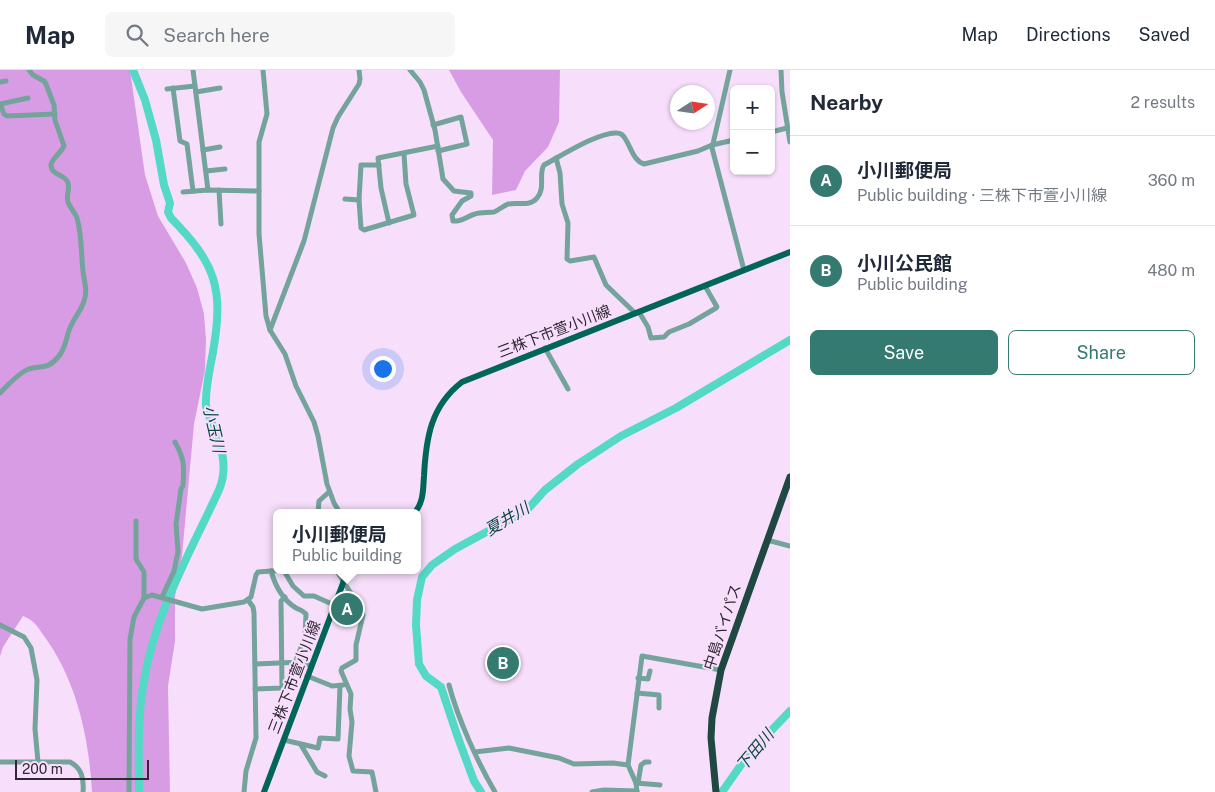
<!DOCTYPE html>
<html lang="en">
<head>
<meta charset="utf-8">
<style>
	:root { --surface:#fff; --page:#f6f6f7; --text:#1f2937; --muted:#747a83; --line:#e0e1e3; --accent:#357a70 }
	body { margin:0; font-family:"Public Sans","Noto Sans JP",sans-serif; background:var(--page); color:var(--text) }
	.controls { position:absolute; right:15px; top:15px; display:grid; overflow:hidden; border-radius:8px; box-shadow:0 1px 4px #0004 }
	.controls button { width:45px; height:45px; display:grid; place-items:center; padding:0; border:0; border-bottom:1px solid var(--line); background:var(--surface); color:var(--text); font:25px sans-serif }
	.compass { position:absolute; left:670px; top:15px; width:45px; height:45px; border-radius:50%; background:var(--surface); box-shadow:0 1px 4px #0004; rotate:78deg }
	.scale { position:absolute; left:15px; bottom:12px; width:134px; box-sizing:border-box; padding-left:5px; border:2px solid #312833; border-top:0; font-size:14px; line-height:18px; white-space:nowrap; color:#312833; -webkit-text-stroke:4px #f7dffc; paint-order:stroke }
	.you { position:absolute; left:382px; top:298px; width:18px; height:18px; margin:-12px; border:4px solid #fff; border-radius:50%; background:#1a73e8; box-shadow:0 0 0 8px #1a73e833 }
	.badge { display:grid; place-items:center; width:32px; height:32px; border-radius:50%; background:var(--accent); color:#fff; font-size:16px; font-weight:700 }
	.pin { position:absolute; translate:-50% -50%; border:2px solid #fff; box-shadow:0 1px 5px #0006 }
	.popup { position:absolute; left:273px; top:439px; width:148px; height:65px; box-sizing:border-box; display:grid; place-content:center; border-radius:8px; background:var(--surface); filter:drop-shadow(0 1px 4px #0005); font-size:16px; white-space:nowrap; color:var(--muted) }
	.popup b { font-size:19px; color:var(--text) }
	.popup::after { content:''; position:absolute; left:50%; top:100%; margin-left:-10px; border:10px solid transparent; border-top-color:var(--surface) }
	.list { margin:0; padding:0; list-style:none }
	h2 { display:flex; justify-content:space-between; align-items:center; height:65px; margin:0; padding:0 20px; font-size:21px }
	h2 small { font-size:16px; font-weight:400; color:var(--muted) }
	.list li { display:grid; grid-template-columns:32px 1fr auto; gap:15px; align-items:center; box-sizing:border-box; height:90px; padding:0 20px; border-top:1px solid var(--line) }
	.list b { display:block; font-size:19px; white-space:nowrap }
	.list p { margin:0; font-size:16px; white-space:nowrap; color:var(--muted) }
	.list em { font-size:16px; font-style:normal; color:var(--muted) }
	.actions { display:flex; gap:10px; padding:15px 20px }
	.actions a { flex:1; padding:11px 0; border:1px solid var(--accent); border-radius:8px; text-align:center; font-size:18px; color:var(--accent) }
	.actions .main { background:var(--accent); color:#fff }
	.icon { flex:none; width:28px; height:28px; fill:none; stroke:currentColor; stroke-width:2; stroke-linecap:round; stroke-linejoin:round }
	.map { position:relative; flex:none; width:790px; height:722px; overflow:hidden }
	header { display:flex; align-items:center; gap:30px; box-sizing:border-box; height:70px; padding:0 25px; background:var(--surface); border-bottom:1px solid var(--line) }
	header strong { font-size:24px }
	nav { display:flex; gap:28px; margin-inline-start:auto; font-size:18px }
	.search { width:350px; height:45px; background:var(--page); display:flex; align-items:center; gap:12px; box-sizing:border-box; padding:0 18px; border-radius:8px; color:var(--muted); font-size:19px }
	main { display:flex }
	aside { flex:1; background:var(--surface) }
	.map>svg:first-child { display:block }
	.forest { fill:#d89ce5 }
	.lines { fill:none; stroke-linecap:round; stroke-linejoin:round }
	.river { stroke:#54d9c6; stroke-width:8 }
	.minor { stroke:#73a39b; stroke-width:5 }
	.major { stroke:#02655a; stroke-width:6 }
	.highway { stroke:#1f4842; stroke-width:7 }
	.labels { text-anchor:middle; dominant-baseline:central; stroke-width:4; stroke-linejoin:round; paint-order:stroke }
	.street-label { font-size:15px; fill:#312833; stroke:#f7dffc }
	.water-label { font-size:16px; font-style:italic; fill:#0b4740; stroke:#f7dffc }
</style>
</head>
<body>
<header>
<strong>Map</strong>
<div class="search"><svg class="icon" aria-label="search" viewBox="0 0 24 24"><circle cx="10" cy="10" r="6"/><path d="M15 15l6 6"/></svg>Search here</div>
<nav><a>Map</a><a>Directions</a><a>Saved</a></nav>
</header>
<main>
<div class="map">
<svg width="790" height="722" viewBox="0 0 790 722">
	<rect width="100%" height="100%" fill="#f7dffc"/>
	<g class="forest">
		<path d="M 0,0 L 130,0 L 145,105 L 158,146 L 186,193 L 197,218 L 204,244 L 206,270 L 205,300 L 194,354 L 182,486 L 175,527 L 175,571 L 168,616 L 170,722 L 92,722 C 89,668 77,611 44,566 C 38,557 34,550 23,546 L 3,577 L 0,586 Z"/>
		<path d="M 449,0 L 560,0 L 559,52 L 548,77 L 525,101 L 516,120 L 492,125 L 493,70 L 461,22 Z"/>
	</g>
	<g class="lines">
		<g class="river">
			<path d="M 133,0 L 145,30 L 156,70 L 164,115 L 170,133 L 168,142 L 171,148 C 216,194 224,218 213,282 C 210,299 205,318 206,336 C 207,342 210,348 212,354 C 221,376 229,396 219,420 C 190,483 155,543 144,611 C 137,648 139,685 139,722"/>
			<path d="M 481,722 L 474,711 L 457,665 L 441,617 L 426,606 L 419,594 L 416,555 L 417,530 L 422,507 L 432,495 L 455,479 L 527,440 L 545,420 L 578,394 L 621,366 L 676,338 L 790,270"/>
			<path d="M 722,722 L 748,685 L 790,641"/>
		</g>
		<g class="minor">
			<path d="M 193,0 L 208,120"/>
			<path d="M 263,0 L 267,44 L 259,72 L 259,164 L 266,246 L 270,260"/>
			<path d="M 410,0 L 420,12 L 424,20 L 435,60 L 443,109 L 454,121 L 471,123 L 471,126 L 462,131 L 452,145 L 453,151 C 462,152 467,146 475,144 C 481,142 488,143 494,142 C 499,140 503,136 508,134 C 518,132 530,137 537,128 C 546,118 538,104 544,95 C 561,86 598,62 617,63 C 621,63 624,66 626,70 C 631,78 634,91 644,94 L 698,81 L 712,75 L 734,70"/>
			<path d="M 730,0 L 712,78 L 744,200"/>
			<path d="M 781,0 L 782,22 L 790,72"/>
			<path d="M 0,12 L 6,11"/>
			<path d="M 173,18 L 180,71 L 187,74 L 193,121"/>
			<path d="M 167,19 L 195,16"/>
			<path d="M 196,22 L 220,18"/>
			<path d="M 0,34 L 4,44 L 7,46 L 55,44"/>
			<path d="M 0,34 L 28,28"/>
			<path d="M 433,55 L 461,47 L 467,74 L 438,81"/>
			<path d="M 771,62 L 787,58"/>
			<path d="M 203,80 L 220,77"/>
			<path d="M 556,88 L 560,103 L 562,134 L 568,153 L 567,189 L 570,191 L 594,187 L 606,215 L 635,243"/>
			<path d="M 379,95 L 361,95 L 359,130 L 361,158 L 364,160 L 414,145 L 406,114 L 404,84"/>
			<path d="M 206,101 L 225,99"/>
			<path d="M 219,120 L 221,154"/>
			<path d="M 183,122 L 208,120 L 259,121"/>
			<path d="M 345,129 L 359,130"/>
			<path d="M 389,153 L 381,118 L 378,88 L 438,76"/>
			<path d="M 639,242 L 648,257 L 651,268 L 664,267 L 669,262 L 689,254 L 716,238 L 717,237 L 705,216"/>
			<path d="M 545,278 L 568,319"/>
			<path d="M 0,323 C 8,315 18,303 29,299 C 44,295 47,300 59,286 C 66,278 66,267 70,258 C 74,248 81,241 84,231 C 88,219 84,212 83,201 C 81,184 82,165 77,148 C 75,142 70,138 68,132 C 66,125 70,119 68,113 C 66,104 51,106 51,95 C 52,88 61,83 64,76 L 55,50 L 54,35 L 46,14 L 44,11 L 33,5 L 29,0"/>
			<path d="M 318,443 L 319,431 L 329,422"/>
			<path d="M 340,443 L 334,433 L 327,414 L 318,366 L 314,352 L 296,316 L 285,284 L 270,260 L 304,171 L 333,58 L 338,47 L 359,14 L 360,9 L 359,0"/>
			<path d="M 136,451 L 136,489 L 144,502 L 144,528"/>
			<path d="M 767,470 L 790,476"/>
			<path d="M 336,500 L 361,539 L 363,545 L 356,575 L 356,590 L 342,598 L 341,601 L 351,624 L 350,639 L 352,652 L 349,686 L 353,701 L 372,702 L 376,722"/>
			<path d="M 271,501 C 275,515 283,530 296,538 C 300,540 302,540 306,544 L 305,567 L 295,593"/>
			<path d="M 284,501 L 293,516 L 304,526 L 314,526 L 334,535"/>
			<path d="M 162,527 L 174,501 L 178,482 L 176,454 L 181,419 L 183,416 C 184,396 185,390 175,372"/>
			<path d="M 0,555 L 24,567 L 31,578 L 37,610 L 35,659 L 38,692"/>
			<path d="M 255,594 L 303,592 L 311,596"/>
			<path d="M 307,606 L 332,616 L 343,615"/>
			<path d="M 638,608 L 648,609 L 650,601"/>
			<path d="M 449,615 C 458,649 477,691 495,722"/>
			<path d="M 255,619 L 282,618 L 281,531 L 285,527"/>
			<path d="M 637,623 L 659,625 L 659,638"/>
			<path d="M 284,670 L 318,678 L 320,668 L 338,669 L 340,616"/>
			<path d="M 301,675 L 317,702 L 325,706"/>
			<path d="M 475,682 L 509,678 L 559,688 L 574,694 L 613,693 L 628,695 L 636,713 L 637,722"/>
			<path d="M 0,692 L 70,692 C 82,698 84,709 83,722"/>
			<path d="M 628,695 L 642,586 L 721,600"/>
			<path d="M 636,713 L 660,715"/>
			<path d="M 638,713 L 641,695 L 645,692 L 649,692"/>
			<path d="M 129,722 L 130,569 L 134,547 L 144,528 L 152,525 L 202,539 L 244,532 L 251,527 L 256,505 L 258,502 L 284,500"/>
			<path d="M 244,722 L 246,701 L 256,668 L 254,543 L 253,537 L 248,530"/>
			<path d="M 592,722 L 604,720 L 637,721"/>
		</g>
		<g class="major">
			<path d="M 414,443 C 424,433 423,418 424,406 C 426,367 431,336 462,312 L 790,182"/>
			<path d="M 264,722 L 348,500"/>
		</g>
		<path class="highway" d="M 716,722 L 711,668 L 712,648 L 721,600 L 790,407"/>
	</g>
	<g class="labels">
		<g class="street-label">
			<text transform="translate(554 261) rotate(-21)">三株下市萱小川線</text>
			<text transform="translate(722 557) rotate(-72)">中島バイパス</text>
			<text transform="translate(294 607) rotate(-69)">三株下市萱小川線</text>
		</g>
		<g class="water-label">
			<text transform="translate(214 359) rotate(77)">小玉川</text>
			<text transform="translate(507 449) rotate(-31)">夏井川</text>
			<text transform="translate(755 680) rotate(-50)">下田川</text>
		</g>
	</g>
</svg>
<div class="controls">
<button>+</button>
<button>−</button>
</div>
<svg class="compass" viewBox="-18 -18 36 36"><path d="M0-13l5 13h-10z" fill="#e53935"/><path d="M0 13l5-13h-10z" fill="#747a83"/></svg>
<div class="scale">200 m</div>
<div class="you"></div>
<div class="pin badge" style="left:347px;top:539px">A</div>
<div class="popup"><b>小川郵便局</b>Public building</div>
<div class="pin badge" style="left:503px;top:593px">B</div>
</div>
<aside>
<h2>Nearby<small>2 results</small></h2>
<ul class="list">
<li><span class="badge">A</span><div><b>小川郵便局</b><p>Public building · 三株下市萱小川線</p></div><em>360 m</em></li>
<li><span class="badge">B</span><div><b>小川公民館</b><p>Public building</p></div><em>480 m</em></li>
</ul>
<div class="actions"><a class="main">Save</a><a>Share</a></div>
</aside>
</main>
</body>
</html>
